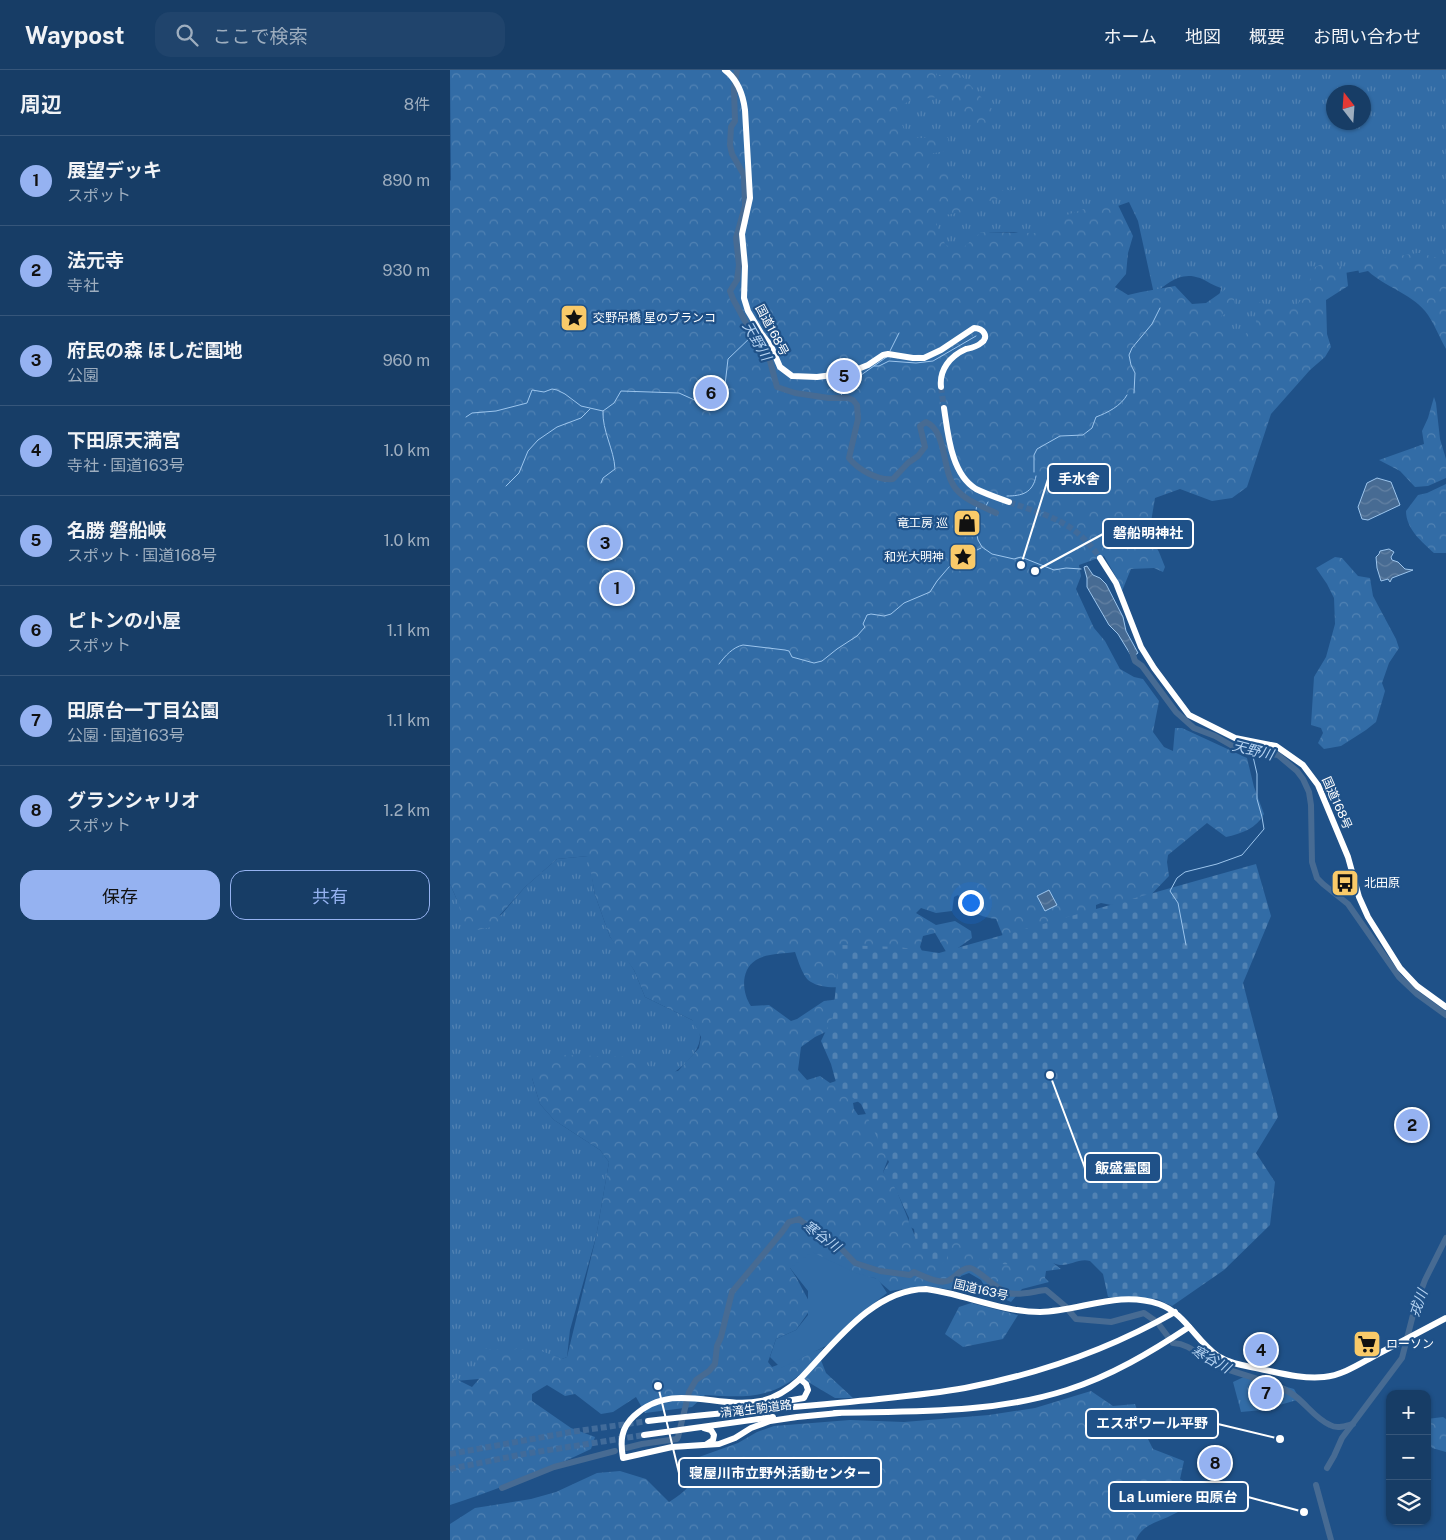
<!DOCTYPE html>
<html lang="ja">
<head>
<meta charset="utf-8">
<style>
	:root { --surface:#173d66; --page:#20446c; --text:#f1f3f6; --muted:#9eaebf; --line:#36567a; --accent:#95b2f1 }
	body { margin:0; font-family:"Public Sans","Noto Sans JP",sans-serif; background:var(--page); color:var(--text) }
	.controls { position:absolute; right:15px; bottom:15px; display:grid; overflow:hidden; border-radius:10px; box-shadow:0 1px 4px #0004 }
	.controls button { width:45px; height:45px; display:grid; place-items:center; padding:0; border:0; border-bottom:1px solid var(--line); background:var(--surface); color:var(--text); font:25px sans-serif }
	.compass { position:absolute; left:876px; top:15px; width:45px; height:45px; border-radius:50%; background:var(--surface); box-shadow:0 1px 4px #0004; rotate:343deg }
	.you { position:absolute; left:520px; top:832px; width:18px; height:18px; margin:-12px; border:4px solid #fff; border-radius:50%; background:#1a73e8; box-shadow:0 0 0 8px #1a73e833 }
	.badge { display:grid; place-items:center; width:32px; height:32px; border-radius:50%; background:var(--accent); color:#111; font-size:16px; font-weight:700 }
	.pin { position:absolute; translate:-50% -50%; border:2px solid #fff; box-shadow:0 1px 5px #0006 }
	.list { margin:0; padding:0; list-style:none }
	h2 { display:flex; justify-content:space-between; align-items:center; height:65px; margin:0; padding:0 20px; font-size:21px }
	h2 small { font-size:16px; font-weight:400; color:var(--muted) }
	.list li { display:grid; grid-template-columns:32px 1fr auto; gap:15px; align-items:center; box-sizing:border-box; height:90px; padding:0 20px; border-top:1px solid var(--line) }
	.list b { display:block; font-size:19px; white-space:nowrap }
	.list p { margin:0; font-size:16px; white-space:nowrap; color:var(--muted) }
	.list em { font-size:16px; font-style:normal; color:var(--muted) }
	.actions { display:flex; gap:10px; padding:15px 20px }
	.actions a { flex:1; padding:11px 0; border:1px solid var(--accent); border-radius:15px; text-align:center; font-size:18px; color:var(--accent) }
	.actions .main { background:var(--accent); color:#111 }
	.icon { flex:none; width:28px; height:28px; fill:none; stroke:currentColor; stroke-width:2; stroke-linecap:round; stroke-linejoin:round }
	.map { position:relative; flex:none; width:996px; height:1470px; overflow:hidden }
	header { display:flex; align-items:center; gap:30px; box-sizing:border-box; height:70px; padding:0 25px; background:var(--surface); border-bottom:1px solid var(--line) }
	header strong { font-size:24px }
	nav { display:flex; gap:28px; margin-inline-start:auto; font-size:18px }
	.search { width:350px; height:45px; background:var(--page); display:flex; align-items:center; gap:12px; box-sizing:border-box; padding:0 18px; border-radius:15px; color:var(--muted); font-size:19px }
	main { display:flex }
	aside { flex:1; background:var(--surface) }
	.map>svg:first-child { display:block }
	.grass { fill:url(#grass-tufts); fill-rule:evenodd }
	.forest { fill:url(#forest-crowns) }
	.cemetery { fill:url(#cemetery-stones) }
	.pitch { fill:#326ca6 }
	.water { fill:url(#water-waves); stroke:#9cc5ed }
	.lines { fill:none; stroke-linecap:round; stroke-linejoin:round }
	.stream { stroke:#9cc5ed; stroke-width:1 }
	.river { stroke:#476b93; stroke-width:6 }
	.highway-tunnel { stroke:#416b9a; stroke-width:6; stroke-dasharray:6 3; stroke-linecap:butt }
	.highway { stroke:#fff; stroke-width:6 }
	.labels { text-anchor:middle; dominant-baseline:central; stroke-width:4.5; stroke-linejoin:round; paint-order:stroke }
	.poi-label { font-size:12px; fill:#fff; stroke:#1f5188; text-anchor:start }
	.street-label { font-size:12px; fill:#fff; stroke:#1f5188 }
	.water-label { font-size:14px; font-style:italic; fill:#b5d3f2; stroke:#1f5188 }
	.leader { fill:none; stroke:#fff; stroke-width:2 }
	.callout-dot { fill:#fff; stroke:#1f5188; stroke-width:2 }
	.callout { fill:#1f5188; stroke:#fff; stroke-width:2 }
	.callout-label { font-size:14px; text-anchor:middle; font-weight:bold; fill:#fff }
</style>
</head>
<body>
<header>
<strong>Waypost</strong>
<div class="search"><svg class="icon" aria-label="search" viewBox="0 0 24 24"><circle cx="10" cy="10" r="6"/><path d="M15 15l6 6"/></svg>ここで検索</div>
<nav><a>ホーム</a><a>地図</a><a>概要</a><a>お問い合わせ</a></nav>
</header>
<main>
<aside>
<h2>周辺<small>8件</small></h2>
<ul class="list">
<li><span class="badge">1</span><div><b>展望デッキ</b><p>スポット</p></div><em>890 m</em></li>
<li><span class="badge">2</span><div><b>法元寺</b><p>寺社</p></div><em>930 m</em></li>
<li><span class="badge">3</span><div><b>府民の森 ほしだ園地</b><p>公園</p></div><em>960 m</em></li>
<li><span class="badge">4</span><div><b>下田原天満宮</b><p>寺社 · 国道163号</p></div><em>1.0 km</em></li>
<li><span class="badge">5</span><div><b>名勝 磐船峡</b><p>スポット · 国道168号</p></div><em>1.0 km</em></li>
<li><span class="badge">6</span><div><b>ピトンの小屋</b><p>スポット</p></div><em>1.1 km</em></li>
<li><span class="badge">7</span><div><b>田原台一丁目公園</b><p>公園 · 国道163号</p></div><em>1.1 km</em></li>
<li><span class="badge">8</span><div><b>グランシャリオ</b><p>スポット</p></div><em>1.2 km</em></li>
</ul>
<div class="actions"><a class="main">保存</a><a>共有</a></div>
</aside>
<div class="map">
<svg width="996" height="1470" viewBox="0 0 996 1470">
	<defs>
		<pattern id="grass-tufts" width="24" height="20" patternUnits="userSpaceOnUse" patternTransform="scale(1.25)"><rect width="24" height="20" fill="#326ca6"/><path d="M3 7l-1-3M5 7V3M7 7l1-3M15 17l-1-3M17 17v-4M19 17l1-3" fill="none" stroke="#5182b3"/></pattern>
		<pattern id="forest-crowns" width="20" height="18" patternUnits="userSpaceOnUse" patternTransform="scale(1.25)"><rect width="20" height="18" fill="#326ca6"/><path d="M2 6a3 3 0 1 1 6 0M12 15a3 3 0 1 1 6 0" fill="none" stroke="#5182b3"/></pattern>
		<pattern id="cemetery-stones" width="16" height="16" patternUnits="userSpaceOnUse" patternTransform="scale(1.25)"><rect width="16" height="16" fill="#326ca6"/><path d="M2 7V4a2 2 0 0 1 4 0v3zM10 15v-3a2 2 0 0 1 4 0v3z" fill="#5182b3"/></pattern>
		<pattern id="water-waves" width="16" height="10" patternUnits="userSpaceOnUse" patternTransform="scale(1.25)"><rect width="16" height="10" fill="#476b93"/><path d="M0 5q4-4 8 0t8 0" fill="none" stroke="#6381a3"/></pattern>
	</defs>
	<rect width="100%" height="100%" fill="#1f5188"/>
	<g class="grass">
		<path d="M 474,0 L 996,0 L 996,212 L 922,198 L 895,203 L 804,287 L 763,252 L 771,218 C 764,216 757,211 750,208 C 730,201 718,213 704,224 L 688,151 L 679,132 L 594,162 L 578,165 L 564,162 L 540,162 L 500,189 L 423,97 L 442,38 ZM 884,22 L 914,22 L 914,52 L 884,52 Z"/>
		<path d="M 31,90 L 145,825 L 160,867 L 171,880 L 184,900 L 195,927 L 242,950 C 265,972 233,998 214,1009 L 82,1008 L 90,1034 L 104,1050 L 150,1080 L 159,1092 L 146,1167 L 120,1260 L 117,1287 L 112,1289 L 29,1309 L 5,1311 L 0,1314 L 0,814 L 7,830 L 40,848 L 51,845 L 75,817 L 107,789 L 138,786 Z"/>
		<path d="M 798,1305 C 813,1305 828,1315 844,1319 L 848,1326 L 847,1330 L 812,1340 L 791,1342 L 783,1312 Z"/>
	</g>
	<g class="forest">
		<path d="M 0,0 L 485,0 L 487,6 L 496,6 L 495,0 L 510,0 L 510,4 L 542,39 L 544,55 L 532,57 L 488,27 L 461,30 L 447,38 L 448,46 L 458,68 L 498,68 L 500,80 L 480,84 L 479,101 L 497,98 L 522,113 L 530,120 L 566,120 L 568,125 L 539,131 L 513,142 L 483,147 L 495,174 L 505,181 L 514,177 L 531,162 L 585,163 L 608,148 L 640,137 L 668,135 L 683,166 L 678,183 L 676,204 L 665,217 L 678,225 L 691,222 L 725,216 L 742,234 L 756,233 L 776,219 L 783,223 L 785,235 L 780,242 L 771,246 L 779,263 L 787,270 L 798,262 L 806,253 L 805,231 L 824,237 L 834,234 L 848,234 L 853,227 L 865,197 L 877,192 L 896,198 L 898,216 L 876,230 L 877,264 L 881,277 L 875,287 L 860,300 L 821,344 L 797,417 L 782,428 L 762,431 L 730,419 L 705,428 L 699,464 L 709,482 L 715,497 L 713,502 L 704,498 L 681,499 L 672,521 L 666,507 L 654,486 L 629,495 L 631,506 L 626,519 L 644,558 L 655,571 L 670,599 L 684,607 L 693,609 L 709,631 L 703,662 L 714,677 L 723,681 L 725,658 L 732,658 L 797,688 L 804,717 L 814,744 C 807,758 791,764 776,767 L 757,753 L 718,785 L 717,792 L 719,806 L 694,832 L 661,835 L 651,833 L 646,835 L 646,845 L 565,896 L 546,849 C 525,846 521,841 508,825 L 504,827 L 502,841 L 486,843 L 471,838 L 466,843 L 486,855 L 505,851 L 521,861 L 522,868 L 498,885 L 485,863 L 473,866 L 470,877 L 479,895 C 451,903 387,928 361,912 C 353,908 348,890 345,882 C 333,884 317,883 306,890 C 290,900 292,923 301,936 L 319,935 L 341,951 L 347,949 L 374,931 L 398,928 L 406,948 L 365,967 L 351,977 L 348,1000 L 357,1010 L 370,1006 L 380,1013 L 392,1009 L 417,1029 L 403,1033 L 404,1039 L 408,1045 L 425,1043 L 440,1084 L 433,1102 L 442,1109 L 464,1164 L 495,1173 L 501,1169 L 514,1168 L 602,1192 L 611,1199 L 596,1201 L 595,1208 L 599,1212 L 572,1219 L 561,1232 L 537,1221 L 531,1210 L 519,1203 L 511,1206 L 504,1220 L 475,1216 L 440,1221 L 425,1208 L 340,1198 L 346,1207 L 362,1237 L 346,1260 L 326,1269 L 318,1292 L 322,1297 L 373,1278 L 369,1285 L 376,1303 L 403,1328 L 385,1328 L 348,1306 C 317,1330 291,1327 255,1325 L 242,1337 L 195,1343 L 186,1327 L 163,1342 L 151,1344 L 125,1324 L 115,1326 L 97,1315 L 82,1324 L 82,1331 L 121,1358 L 145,1367 L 141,1379 C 96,1401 48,1419 0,1435 L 0,1306 L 22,1317 L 29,1309 L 25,1279 L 86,1279 L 112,1289 L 117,1287 L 146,1167 L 159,1092 L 150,1080 L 104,1050 L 90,1034 L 82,1008 L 106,985 L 189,987 L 206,1003 L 228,1001 L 249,978 L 251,967 L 242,950 L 195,927 L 184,900 L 160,867 L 145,825 L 138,786 L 107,789 L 75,817 L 49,846 L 52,855 L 17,862 L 7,830 L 0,814 L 0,111 L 1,110 Z"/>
		<path d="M 969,183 L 996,190 L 996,279 C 989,267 984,252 975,241 C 960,223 935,217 918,201 L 909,203 L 907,193 L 920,190 Z"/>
		<path d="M 984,327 L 986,333 L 990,369 L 996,389 L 996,408 L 978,416 L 965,417 L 950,401 L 929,390 L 974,374 L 972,361 L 978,348 Z"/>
		<path d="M 996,414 L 996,483 L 984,483 C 972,472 956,459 956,441 L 968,425 L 977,423 Z"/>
		<path d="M 885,487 L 892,488 L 908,506 L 920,508 L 923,526 L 946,569 L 949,578 L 939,593 L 932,613 L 935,621 L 926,652 L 916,660 L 891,676 L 874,679 L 868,673 L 873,663 L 871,658 L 861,655 L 864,607 L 876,587 L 885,554 L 884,528 L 877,514 L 866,498 Z"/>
		<path d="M 521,1233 L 568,1245 L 553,1269 L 513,1277 L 495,1264 L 509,1237 Z"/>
		<path d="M 641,1321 L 663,1336 L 685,1334 L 696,1365 L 703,1379 L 734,1391 L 730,1409 L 752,1422 C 744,1431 735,1439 724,1444 C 710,1452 693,1453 686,1470 L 0,1470 L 0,1454 L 25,1438 L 81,1429 L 106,1422 L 147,1403 L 170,1401 L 196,1409 L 219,1432 C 242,1418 242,1412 249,1387 L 288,1373 L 307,1362 L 324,1356 L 400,1350 L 454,1352 L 539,1345 L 585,1338 Z"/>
		<path d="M 993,1347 L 996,1349 L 996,1382 L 982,1378 L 977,1369 L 977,1349 Z"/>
	</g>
	<path class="cemetery" d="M 806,794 L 821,846 L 793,913 L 828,1047 L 806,1083 L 825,1112 L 820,1155 L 774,1200 L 722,1236 L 707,1229 L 658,1227 L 653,1204 L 640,1191 C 629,1188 620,1196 610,1195 C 603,1194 597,1190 591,1190 C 578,1189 565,1196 552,1194 C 540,1192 523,1176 513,1169 L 499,1172 L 497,1188 L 492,1194 C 469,1183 467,1186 464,1159 L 458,1156 L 459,1148 L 442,1112 L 433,1102 L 439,1092 L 411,1034 L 387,1016 L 381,994 L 371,971 L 383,946 L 390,875 L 449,877 L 489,883 Z"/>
	<path class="pitch" d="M 362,1182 L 406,1203 L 428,1209 L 437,1223 L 405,1248 L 378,1275 L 331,1298 L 320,1287 L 326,1269 L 346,1260 L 358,1245 L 358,1221 L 340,1198 Z"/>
	<g class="water">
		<path d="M 927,408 L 941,412 L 950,435 L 918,450 L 912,449 L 908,437 L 917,413 Z"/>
		<path d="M 939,479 L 944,482 L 941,487 L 942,490 L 948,492 L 955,499 L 963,500 L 942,508 L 940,512 L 938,509 L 931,511 L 927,498 L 926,487 L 929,484 L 930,481 Z"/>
		<path d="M 637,496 L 643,505 L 650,508 L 656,514 L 673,547 L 676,561 L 688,583 L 682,587 L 668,564 L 659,555 L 637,517 L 637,508 L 634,497 Z"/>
		<path d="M 599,820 L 607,835 L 595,841 L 587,826 Z"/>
	</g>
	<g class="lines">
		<g class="stream">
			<path d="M 440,281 L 449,263"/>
			<path d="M 424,296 L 429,296 L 439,291 L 466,293 L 483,291 L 526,266"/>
			<path d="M 684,323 L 685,303 L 681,295 L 679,285 L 682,278 L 702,254 L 710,238"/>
			<path d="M 390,327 L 397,315 L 438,286"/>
			<path d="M 16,347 L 22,343 L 46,341 L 77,333 L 82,320 L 94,322 L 102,319 L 107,320 L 115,324 L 131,336 L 153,341 L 164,333 L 171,321 L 229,323 L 249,332 L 267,326 L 271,322 L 275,315 L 278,289 L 303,265"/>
			<path d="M 584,402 L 584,385 L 587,379 L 610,366 L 633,365 L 642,358 L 646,347 C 657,343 671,336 677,325"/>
			<path d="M 151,413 L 153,408 L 165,399 C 164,379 152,361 153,341"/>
			<path d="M 56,416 L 69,403 L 78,381 L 88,370 L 107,357 L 131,348 L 140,339"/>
			<path d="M 557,426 C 572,426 583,423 586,406"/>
			<path d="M 535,438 L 538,432"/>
			<path d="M 526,440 L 527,434"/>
			<path d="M 525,447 L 526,461 L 528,470 L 532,477 L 542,484 L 564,489 L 571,487 L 604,500 L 616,498 L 631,499"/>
			<path d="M 521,483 L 531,478"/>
			<path d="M 269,594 C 275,586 283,577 293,575 L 335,580 L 339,581 L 342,587 L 364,593 L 372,591 L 387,579 L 407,566 L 415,557 L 413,554 L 417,545 L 421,544 L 434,546 L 441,544 L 454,533 L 480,522 L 487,511 L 499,497 L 507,490 L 515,489 L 517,486"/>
			<path d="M 736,875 L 728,833 L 720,821 L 727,808 L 735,802 L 767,794 L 792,785 L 814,759 L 812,747 L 807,729 L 807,704 L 802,682"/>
		</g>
		<g class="river">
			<path d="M 287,0 L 284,19 L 285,51 L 281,57 L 280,75 L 282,84 L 294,105 L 295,136 L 286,168 L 289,195 L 287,210 L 280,221 L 283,229 L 301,262 L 320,291 L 327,317 L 345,323 L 379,328 L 398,328 L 403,330 L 407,335 L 408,349 L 399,388 C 408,400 429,411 443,409 L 458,393 L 468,386 L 475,377 L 470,356 L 476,352 C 498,362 491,401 506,419 C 516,431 532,436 546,443"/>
			<path d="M 681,579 L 685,591 L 692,596 L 726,642 L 744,658 L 765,666 L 786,678 L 802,682 L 828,685 L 847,701 L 853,709 L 859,722 L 861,735 L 862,792 L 867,808 L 873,814 L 898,834 L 949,907 L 967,924 L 996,945"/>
			<path d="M 710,1256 L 719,1268"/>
			<path d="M 723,1273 C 741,1274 748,1286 764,1294 C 789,1306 822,1309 845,1326 C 857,1335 866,1349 880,1355 C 887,1359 895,1356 903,1354"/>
			<path d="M 176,1378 L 192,1374 L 227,1369 L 228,1367 L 239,1322 L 246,1310 L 259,1301 L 265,1294 L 267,1276 L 271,1267 L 282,1222 L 332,1162 L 339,1152 L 349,1149 L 362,1160 L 384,1171 L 405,1193 L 430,1201 L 460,1205 L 464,1202 C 473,1206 488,1214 497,1211 C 506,1208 510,1198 520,1198 C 527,1198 545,1219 558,1223 C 569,1226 585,1221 596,1220 L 615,1236 L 626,1249 L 661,1252 L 694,1243 L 704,1250"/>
			<path d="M 877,1398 L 884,1386 L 892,1368 L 952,1288 L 965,1237 L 975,1210 L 996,1168"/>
			<path d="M 866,1415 L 881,1470"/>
			<path d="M 52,1418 L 104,1397 L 165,1381"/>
		</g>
		<g class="highway-tunnel">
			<path d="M 491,317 L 494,338"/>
			<path d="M 559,432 C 600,447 623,450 650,488"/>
			<path d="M 0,1384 L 121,1362 L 198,1351"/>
			<path d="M 0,1399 L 74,1384 L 194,1365"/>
		</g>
		<g class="highway">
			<path d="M 275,0 C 288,10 293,24 295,40 L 300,128 L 292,164 L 295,196 L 294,228 L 298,241 L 311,263 L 321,276 L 330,297 L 342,306 L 367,307 L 398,303 L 418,295 L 433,285 L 438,284 L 463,288 L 474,288 L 491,280 L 524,258 C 533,258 540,267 531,273 C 527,277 521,278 516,279 C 500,286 489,300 491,317"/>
			<path d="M 494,338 C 498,364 501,404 526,419 C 536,424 548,428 559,432"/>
			<path d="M 650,488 L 666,513 L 691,577 L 704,598 L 739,645 L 785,668 L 826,676 L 853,695 L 868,715 L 898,787 L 909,827 L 918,847 L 950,898 L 967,916 L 996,937"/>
			<path d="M 306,1336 L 354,1328 L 358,1320 L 356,1314 L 350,1309"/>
			<path d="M 385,1343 C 463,1341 542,1344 617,1320 C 661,1306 701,1282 739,1257"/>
			<path d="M 389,1343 L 347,1347 L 320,1351 L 301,1358 L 285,1368 L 269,1374 L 222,1377 L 173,1388 C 170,1371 171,1358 184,1346 C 223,1310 267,1340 311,1331 C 326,1328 339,1319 350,1309 C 383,1275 423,1219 476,1219 C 484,1220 493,1222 502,1224 C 530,1231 561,1242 590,1242 C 631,1241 668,1220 709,1234 C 735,1243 746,1271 768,1286 C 782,1295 799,1296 815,1300 C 834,1304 854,1309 874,1307 C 893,1305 909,1294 926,1285 C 949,1273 973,1260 996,1248"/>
			<path d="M 198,1351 C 275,1342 352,1337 429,1329 C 458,1326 487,1323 515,1318 C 589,1304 660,1279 725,1242"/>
			<path d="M 254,1358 L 261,1360 L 264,1365 L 263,1370 L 257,1374"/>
			<path d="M 194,1365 L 323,1347"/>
		</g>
	</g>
	<defs>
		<symbol id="sight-square" viewBox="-11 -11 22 22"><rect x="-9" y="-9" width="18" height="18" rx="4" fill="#f9ca69" stroke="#1f5188"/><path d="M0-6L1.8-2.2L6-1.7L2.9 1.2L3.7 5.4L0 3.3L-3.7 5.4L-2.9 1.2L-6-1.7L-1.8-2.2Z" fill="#111"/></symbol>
		<symbol id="shop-square" viewBox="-11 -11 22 22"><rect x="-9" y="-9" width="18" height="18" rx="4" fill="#f9ca69" stroke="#1f5188"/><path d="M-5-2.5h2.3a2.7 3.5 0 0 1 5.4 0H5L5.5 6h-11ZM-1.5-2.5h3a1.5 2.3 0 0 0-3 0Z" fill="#111"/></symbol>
		<symbol id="bus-square" viewBox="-11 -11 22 22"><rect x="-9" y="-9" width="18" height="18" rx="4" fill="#f9ca69" stroke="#1f5188"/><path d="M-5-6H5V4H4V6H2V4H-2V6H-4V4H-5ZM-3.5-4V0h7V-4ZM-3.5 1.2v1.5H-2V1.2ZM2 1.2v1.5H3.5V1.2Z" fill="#111"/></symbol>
		<symbol id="supermarket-square" viewBox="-11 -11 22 22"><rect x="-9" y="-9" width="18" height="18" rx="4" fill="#f9ca69" stroke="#1f5188"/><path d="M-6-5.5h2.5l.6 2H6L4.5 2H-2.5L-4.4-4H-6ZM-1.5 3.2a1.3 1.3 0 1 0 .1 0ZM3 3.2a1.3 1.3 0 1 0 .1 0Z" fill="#111"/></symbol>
	</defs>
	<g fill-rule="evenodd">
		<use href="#sight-square" x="108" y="232" width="32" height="32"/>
		<use href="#shop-square" x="501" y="437" width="32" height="32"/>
		<use href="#sight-square" x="497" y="471" width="32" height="32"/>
		<use href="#bus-square" x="879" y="797" width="32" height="32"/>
		<use href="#supermarket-square" x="901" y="1258" width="32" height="32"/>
	</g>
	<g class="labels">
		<g class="poi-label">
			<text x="143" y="248">交野吊橋 星のブランコ</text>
			<text x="498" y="453" text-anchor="end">竜工房 巡</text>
			<text x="494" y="487" text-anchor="end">和光大明神</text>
			<text x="914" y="813">北田原</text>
			<text x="936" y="1274">ローソン</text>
		</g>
		<g class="street-label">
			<text transform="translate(322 260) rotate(62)">国道168号</text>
			<text transform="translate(887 733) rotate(66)">国道168号</text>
			<text transform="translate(531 1220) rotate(13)">国道163号</text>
			<text transform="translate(306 1339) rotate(-7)">清滝生駒道路</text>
		</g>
		<g class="water-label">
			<text transform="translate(307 271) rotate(60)">天野川</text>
			<text transform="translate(803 680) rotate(14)">天野川</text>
			<text transform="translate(372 1166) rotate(36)">寒谷川</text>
			<text transform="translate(968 1233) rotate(-70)">戎川</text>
			<text transform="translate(761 1289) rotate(29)">寒谷川</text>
		</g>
	</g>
	<path class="leader" d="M571 495L598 409M585 501L653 464M600 1005L635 1098M830 1369L768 1354M208 1316L229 1403M854 1442L798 1427"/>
	<g class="callout-dot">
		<circle cx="571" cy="495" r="5"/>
		<circle cx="585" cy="501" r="5"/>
		<circle cx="600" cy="1005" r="5"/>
		<circle cx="830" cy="1369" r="5"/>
		<circle cx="208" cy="1316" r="5"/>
		<circle cx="854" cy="1442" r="5"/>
	</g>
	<g class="callout">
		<rect x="598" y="394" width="62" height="29" rx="5"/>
		<rect x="653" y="449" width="90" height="29" rx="5"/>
		<rect x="635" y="1083" width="76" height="29" rx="5"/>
		<rect x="636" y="1339" width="132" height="29" rx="5"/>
		<rect x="229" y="1388" width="202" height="29" rx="5"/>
		<rect x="659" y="1412" width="139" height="29" rx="5"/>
	</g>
	<g class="callout-label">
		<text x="629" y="414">手水舎</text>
		<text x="698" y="468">磐船明神社</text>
		<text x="673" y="1103">飯盛霊園</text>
		<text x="702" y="1358">エスポワール平野</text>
		<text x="330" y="1408">寝屋川市立野外活動センター</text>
		<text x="728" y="1432">La Lumiere 田原台</text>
	</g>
</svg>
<div class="controls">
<button>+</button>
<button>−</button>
<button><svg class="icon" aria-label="layers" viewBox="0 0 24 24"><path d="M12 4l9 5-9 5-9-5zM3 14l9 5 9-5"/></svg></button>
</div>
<svg class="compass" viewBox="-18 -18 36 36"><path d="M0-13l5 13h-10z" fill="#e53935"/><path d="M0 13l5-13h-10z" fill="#9eaebf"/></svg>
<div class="you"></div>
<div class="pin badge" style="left:167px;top:518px">1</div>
<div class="pin badge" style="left:962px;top:1055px">2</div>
<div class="pin badge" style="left:155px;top:473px">3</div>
<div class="pin badge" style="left:811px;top:1280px">4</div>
<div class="pin badge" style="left:394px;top:306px">5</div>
<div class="pin badge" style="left:261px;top:323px">6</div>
<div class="pin badge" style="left:816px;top:1323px">7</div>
<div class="pin badge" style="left:765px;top:1393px">8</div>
</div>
</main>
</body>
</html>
